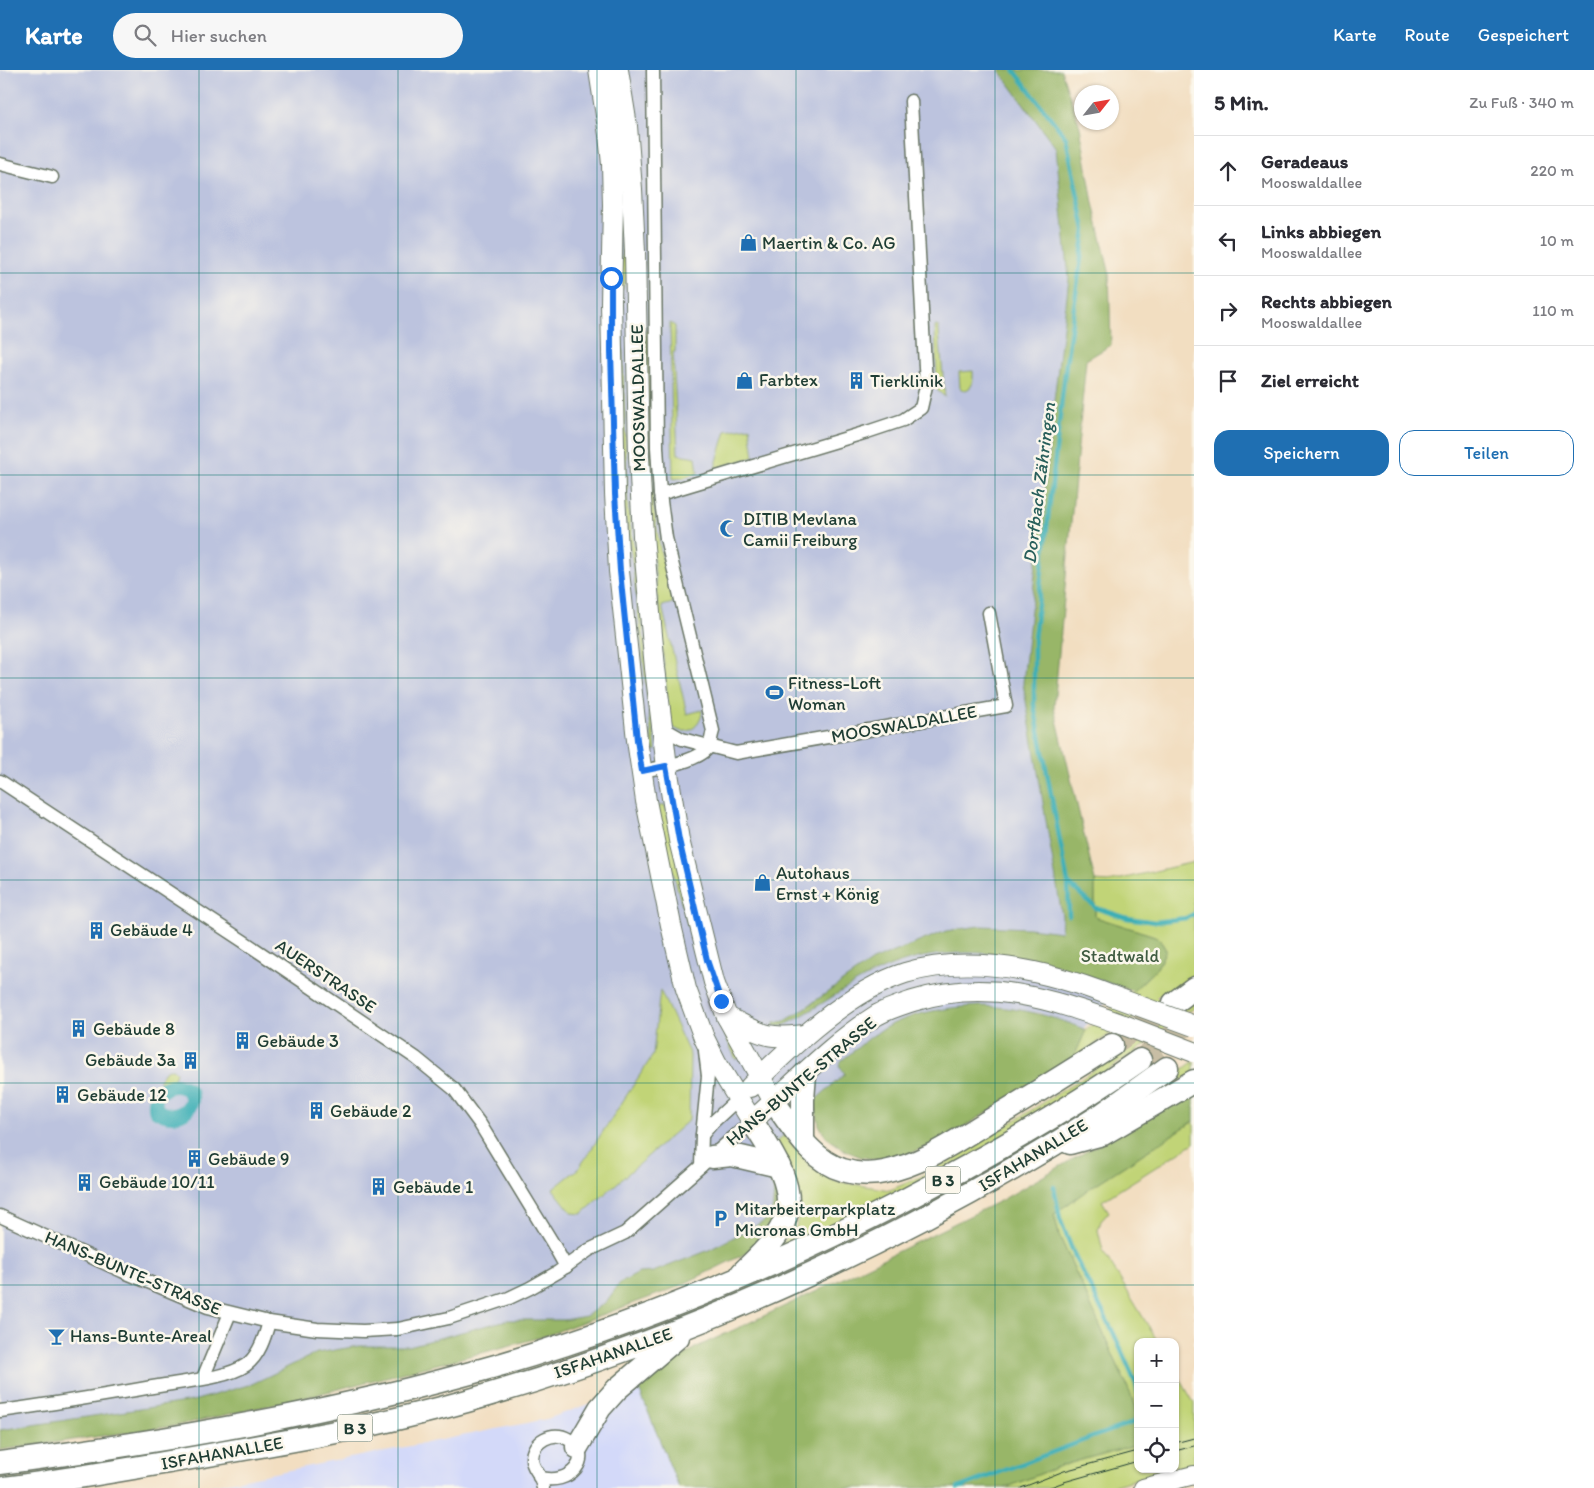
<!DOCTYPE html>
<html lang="de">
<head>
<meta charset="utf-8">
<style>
	:root { --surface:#fff; --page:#f7f7f7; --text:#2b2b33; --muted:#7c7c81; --line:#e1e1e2; --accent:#1f6fb2 }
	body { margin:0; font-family:Itim,sans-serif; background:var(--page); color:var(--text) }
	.controls { position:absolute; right:15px; bottom:15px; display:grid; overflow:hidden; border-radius:10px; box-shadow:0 1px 4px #0004 }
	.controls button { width:45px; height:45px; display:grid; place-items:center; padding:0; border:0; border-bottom:1px solid var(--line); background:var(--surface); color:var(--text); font:25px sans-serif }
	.compass { position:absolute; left:1074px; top:15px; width:45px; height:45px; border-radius:50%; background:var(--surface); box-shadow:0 1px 4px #0004; rotate:59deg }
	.stop { position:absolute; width:15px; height:15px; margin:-11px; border:4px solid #1a73e8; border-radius:50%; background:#fff }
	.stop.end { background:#1a73e8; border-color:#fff; box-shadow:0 1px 5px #0008 }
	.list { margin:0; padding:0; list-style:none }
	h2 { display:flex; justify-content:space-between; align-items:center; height:65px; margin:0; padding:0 20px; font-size:21px }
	h2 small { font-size:16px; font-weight:400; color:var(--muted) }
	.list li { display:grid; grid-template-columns:32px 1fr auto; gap:15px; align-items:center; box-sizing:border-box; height:70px; padding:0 20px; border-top:1px solid var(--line) }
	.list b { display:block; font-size:19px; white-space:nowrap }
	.list p { margin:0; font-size:16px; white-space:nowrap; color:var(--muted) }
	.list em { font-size:16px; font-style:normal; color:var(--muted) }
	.actions { display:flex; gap:10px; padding:15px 20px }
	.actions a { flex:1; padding:11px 0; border:1px solid var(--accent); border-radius:15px; text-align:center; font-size:18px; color:var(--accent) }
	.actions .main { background:var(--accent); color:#fff }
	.icon { flex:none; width:28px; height:28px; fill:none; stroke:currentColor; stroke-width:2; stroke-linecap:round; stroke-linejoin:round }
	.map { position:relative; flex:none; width:1194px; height:1418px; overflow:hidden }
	header { display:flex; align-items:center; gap:30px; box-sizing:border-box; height:70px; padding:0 25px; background:var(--accent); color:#fff }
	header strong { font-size:24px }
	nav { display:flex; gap:28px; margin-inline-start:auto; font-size:18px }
	.search { width:350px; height:45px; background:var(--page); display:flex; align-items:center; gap:12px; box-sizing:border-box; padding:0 18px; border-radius:28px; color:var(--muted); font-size:19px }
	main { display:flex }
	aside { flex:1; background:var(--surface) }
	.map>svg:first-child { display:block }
	.built { fill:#d3d9f9 }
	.industrial { fill:#bcc3de }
	.green { fill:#c1d477; stroke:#708856 }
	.forest { fill:#98b668; stroke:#5c7a4e }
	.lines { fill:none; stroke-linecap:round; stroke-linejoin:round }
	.stream { stroke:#3eafb6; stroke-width:4.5 }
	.canal { stroke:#3eafb6; stroke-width:15 }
	.highway-tunnel { stroke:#c8bea5; stroke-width:22; stroke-dasharray:22 11; stroke-linecap:butt }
	.street-casing { stroke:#697565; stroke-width:15 }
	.secondary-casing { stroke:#697565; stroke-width:20 }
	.primary-casing { stroke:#697565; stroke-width:22 }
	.highway-casing { stroke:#697565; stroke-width:25 }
	.street { stroke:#fff; stroke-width:12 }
	.secondary { stroke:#fff; stroke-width:18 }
	.primary { stroke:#fff; stroke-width:20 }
	.highway { stroke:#fff; stroke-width:22 }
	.tram { stroke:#1f3d34; stroke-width:1 }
	.primary-bridge-casing { stroke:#697565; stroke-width:22; stroke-linecap:butt }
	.primary-bridge { stroke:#fff; stroke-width:20 }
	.route { stroke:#1a73e8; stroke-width:6 }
	.grid { fill:none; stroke:#0f766e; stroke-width:1; stroke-opacity:0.55 }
	.labels { text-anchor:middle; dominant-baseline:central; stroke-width:5; stroke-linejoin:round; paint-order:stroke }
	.shield { fill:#fbf7ec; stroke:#61756b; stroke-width:1 }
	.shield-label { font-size:16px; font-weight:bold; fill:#1f3d34 }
	.poi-label { font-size:18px; fill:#1f3d34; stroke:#fbf7ec; text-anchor:start }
	.street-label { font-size:18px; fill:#1f3d34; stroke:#fbf7ec }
	.park-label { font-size:18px; fill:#3f5b41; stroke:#fbf7ec }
	.water-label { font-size:19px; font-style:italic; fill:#285f5b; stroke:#fbf7ec }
</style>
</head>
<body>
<header>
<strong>Karte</strong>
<div class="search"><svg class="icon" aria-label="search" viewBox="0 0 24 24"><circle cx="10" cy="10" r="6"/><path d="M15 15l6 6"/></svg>Hier suchen</div>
<nav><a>Karte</a><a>Route</a><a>Gespeichert</a></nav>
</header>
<main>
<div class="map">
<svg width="1194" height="1418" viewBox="0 0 1194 1418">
	<rect width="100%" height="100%" fill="#fbf7ec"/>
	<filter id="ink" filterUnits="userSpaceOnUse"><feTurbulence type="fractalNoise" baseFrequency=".02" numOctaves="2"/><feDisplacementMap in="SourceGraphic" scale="10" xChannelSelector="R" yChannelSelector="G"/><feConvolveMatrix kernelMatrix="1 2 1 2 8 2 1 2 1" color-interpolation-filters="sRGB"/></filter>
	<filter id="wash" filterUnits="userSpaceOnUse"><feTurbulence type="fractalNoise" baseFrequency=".0096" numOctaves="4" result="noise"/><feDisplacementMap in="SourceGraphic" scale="20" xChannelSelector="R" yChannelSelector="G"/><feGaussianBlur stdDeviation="1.12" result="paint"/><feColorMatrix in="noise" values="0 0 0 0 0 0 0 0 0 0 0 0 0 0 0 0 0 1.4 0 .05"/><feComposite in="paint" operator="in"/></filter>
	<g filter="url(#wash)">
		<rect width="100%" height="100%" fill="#f2dec1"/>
		<path class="built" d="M 638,1317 L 679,1418 L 199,1418 L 547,1349 Z"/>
		<path class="industrial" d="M 0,0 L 999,0 L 1056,78 L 1069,210 L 1055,322 L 1023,613 L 1062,846 L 1061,863 L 1029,858 L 980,856 L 946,861 L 785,951 L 775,953 L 774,956 L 782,956 L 791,952 L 859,911 L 887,898 L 911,890 L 934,885 L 967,882 L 993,883 L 1034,889 L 1120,917 L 1083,959 L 1039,943 L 1002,937 L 982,936 L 947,939 L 913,945 L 880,961 L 845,1004 L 814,1031 L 817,1043 L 784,1065 L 764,1100 L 774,1120 L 771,1145 L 763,1152 L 707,1181 L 653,1202 L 639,1203 L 621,1213 L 606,1232 L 586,1246 L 564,1250 L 507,1250 L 409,1276 L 359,1276 L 317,1283 L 252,1314 L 193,1331 L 0,1360 Z"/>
		<g class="green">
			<path d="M 624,99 L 627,207 L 622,220 L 620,218 L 623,161 L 621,100 Z"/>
			<path d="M 670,253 L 675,256 L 675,282 L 673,282 L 678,384 L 696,387 L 698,403 L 684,408 L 673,409 Z"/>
			<path d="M 935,256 L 939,257 L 939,262 L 945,327 L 937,320 Z"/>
			<path d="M 618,261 L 622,261 L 628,439 L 635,483 L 656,680 L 655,681 L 653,679 L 633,496 L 624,440 Z"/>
			<path d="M 645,261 L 649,261 L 653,432 L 661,483 L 673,533 L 662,536 L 687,644 L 702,640 C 703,652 690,667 676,659 C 674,658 672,656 670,654 L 651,465 Z"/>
			<path d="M 973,301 C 973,310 974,320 963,320 L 960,318 L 959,302 Z"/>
			<path d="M 750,357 L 754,387 L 715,398 L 726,361 Z"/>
			<path d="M 665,735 L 740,986 L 736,990 C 709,931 691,869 674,806 C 668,783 660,760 655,737 Z"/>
			<path d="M 1194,792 L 1194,908 L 1073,989 L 1086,960 L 1133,921 L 1157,898 L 1166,880 L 1158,867 L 1095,847 L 1095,811 L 1108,812 Z"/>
			<path d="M 660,920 L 690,985 L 689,1050 L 582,1144 L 572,1143 L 553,1119 L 579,1098 L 653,985 Z"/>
			<path d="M 1194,930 L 1194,938 L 1145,975 L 1087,1015 L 969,1087 L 775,1186 L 785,1169 L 796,1157 L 799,1142 L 798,1124 L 776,1072 L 784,1065 L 810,1096 L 834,1111 L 890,1120 L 918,1108 L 966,1081 L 1081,1009 Z"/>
			<path d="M 1194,991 L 1194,1003 L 1129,1039 Z"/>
			<path d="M 169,999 L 173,999 L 176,1002 L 172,1015 L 164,1018 L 159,1009 L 165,1001 Z"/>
			<path d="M 1194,1051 L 1194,1073 L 1102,1131 L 1109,1142 L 1101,1151 L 1098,1160 L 1103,1181 L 1158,1272 L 1138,1272 L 1138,1350 L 1131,1325 L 1059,1165 L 1054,1144 L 1093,1116 Z"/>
			<path d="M 1175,1300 L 1194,1333 L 1194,1393 L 1175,1398 Z"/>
			<path d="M 1138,1374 L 1138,1399 L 1172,1399 L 1105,1418 L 1005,1418 L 1060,1396 Z"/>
		</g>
		<g class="forest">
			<path d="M 999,0 L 1061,0 L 1080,57 L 1093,133 L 1109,201 L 1111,275 L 1086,290 L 1054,637 L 1095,811 L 1095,847 L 1158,867 L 1166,880 L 1157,898 L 1133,921 C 1101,911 1068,898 1036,889 C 1028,887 1021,887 1013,886 C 970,880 927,881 886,898 C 852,912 823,934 791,952 L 782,956 L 774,956 L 774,953 L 785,951 L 798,943 L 872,891 L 946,861 L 980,856 L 1029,858 L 1061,862 L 1062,846 L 1023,613 L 1055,322 L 1069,209 L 1056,78 Z"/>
			<path d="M 982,936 C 1021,938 1050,945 1086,960 L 1073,989 L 940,1072 L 900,1087 L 878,1090 L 861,1087 L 846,1081 L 826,1067 L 819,1055 L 814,1031 L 845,1004 L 839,995 L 841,991 C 854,981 867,969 881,960 C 912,942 947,937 982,936 Z"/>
			<path d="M 1194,1019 L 1194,1051 L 1093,1116 L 1054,1144 L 1059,1165 L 1131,1325 L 1138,1350 L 1138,1374 L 1060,1396 L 1005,1418 L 679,1418 L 638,1317 L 695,1278 L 815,1222 L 1002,1130 Z"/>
			<path d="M 769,1109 L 778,1113 L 781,1124 L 773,1158 L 749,1182 L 675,1218 L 545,1266 L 485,1282 L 295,1330 L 174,1356 L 0,1380 L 0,1360 L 193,1331 L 252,1314 L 317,1283 L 359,1276 L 409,1276 L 507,1250 L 564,1250 L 586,1246 L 606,1232 L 620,1213 L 639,1203 L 653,1202 L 707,1181 L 763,1152 L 771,1145 L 773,1135 L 774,1120 Z"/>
		</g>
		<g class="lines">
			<g class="stream">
				<path d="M 1014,0 L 1066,68 L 1085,160 L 1066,294 L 1034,569 L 1034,635 L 1068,813 L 1069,846"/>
				<path d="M 1068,813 L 1096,838 L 1127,848 L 1155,852 L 1186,848 L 1194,844"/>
				<path d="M 1054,1117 L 1060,1149 L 1075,1187 L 1114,1264 L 1136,1314 L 1138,1323"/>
				<path d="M 958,1418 L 1098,1365 L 1132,1353 L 1138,1347"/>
			</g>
			<path class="canal" d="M 155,1032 L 156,1040 C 184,1059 207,1022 179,1016 C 170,1014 164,1018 158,1024"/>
		</g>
	</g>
	<g filter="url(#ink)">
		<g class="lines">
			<g class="highway-tunnel">
				<path d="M 1112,975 L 1173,933"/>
				<path d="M 1140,990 L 1194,949"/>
			</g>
			<defs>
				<g id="street">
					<path d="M 0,94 L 52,107"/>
					<path d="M 660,424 L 867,362 L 903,350 L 921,338 L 926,316 L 911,31"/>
					<path d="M 661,657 L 682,669 L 736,683 L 1006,636 L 989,543"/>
					<path d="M 642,701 C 658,698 698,692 709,677 C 711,673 711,666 713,661 L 666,468 L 660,424 L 657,377 L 653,0"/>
					<path d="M 0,711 L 243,871 L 416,988 L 454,1019 L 480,1054 L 552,1172 L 566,1197"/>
					<path d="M 702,1065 L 713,1052 L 739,1028"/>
					<path d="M 701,1096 L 702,1065 L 708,1006 L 705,981"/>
					<path d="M 0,1146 L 122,1201 L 208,1237 L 269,1252 L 317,1259 L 363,1261 L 398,1259 L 449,1248 L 509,1228 L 530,1218 L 558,1202 L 589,1180 L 625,1163 L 752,1051"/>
					<path d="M 203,1308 L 230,1243"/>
					<path d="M 0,1341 C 55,1334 110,1324 165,1315 C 188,1311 227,1308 246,1295 C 259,1286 265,1267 269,1252"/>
					<path d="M 539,1407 C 569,1418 597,1386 568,1369 C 553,1360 532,1371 532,1389 C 532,1397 537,1400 540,1407 C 541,1410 542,1414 543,1418"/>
				</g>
				<path id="secondary" d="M 1143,1418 L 1194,1405"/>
				<g id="primary">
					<path d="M 599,0 L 609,65 L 612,94 L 613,135 L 611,233 L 615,424 L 619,501 L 637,670 L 646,731 L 671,855 L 686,919 L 704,968 L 716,992 L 752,1051 C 792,1016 832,973 877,945 C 888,939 901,935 913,931 C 989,907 1052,930 1124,955"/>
					<path d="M 618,0 L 627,56 L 632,119 L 635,182 L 639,386 L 643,466 L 655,598 L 667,697 L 679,770 L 714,912 L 727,947 L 774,1032"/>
					<path d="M 727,947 C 741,953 754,962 768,965 C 780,968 793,966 805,965"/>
					<path d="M 750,1017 C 791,976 849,921 905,903 C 972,883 1048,901 1112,926"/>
				</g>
				<g id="highway">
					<path d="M 1174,933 L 1194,918"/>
					<path d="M 774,1032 C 792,1056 811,1091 843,1100 C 855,1104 872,1105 884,1102 C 923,1094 956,1071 989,1051 C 1031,1026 1071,1001 1112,975"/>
					<path d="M 803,1071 L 803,1030 L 805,1004"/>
					<path d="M 1070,1073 L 1103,1064 L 1194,1011"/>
					<path d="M 712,1087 L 732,1085 L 779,1096"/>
					<path d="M 742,1203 C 758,1187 780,1168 786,1146 C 796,1114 768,1077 752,1051"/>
					<path d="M 577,1377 L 600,1338 L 617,1319 L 678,1267"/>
					<path d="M 0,1393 C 168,1371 336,1342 499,1295 C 639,1254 773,1198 903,1131 C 985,1088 1064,1043 1140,990"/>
					<path d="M 4,1418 C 73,1409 141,1397 209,1385 C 296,1370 382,1355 467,1331 C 690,1268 906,1170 1101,1045 C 1123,1030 1145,1014 1167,998"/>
				</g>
			</defs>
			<use href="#street" class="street-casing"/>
			<use href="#secondary" class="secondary-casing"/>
			<use href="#primary" class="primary-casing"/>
			<use href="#highway" class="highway-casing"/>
			<use href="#street" class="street"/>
			<use href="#secondary" class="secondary"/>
			<use href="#primary" class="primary"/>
			<use href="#highway" class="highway"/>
			<g class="tram">
				<path d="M 1175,1373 L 1194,1368"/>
				<path d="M 1175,1381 L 1194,1376"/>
				<path d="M 1021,1418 L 1064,1401 L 1138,1381"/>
				<path d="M 1048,1418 L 1064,1412 L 1138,1391"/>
			</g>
			<defs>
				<g id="primary-bridge">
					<path d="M 1112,926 L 1194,956"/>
					<path d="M 1124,955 L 1194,982"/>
				</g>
			</defs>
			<use href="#primary-bridge" class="primary-bridge-casing"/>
			<use href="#primary-bridge" class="primary-bridge"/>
		</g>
	</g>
	<g class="lines" filter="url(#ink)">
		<path class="route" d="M 611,208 L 611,281 L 615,424 L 620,501 L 637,670 L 642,701 L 666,696 L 679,770 L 707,890 L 721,931"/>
	</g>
	<path class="grid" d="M 199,0 L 199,1418M 398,0 L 398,1418M 597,0 L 597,1418M 796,0 L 796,1418M 995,0 L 995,1418M 0,203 L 1194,203M 0,405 L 1194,405M 0,608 L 1194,608M 0,810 L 1194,810M 0,1013 L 1194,1013M 0,1215 L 1194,1215"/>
	<defs>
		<symbol id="shop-bare" viewBox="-9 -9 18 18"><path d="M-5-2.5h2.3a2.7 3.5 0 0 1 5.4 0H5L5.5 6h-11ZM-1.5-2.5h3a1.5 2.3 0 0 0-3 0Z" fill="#1f6fb2" stroke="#fbf7ec" stroke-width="2.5" paint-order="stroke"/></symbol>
		<symbol id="building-bare" viewBox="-9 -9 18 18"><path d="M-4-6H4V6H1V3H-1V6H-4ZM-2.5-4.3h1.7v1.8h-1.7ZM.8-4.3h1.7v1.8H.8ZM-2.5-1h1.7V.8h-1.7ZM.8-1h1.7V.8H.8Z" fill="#1f6fb2" stroke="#fbf7ec" stroke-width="2.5" paint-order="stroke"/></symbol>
		<symbol id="mosque-bare" viewBox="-9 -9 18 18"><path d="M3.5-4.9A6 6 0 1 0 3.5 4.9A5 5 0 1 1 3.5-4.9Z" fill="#1f6fb2" stroke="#fbf7ec" stroke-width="2.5" paint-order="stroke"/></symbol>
		<symbol id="stadium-bare" viewBox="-9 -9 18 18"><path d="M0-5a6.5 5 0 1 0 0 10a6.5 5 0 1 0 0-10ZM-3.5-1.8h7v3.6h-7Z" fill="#1f6fb2" stroke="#fbf7ec" stroke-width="2.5" paint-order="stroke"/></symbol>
		<symbol id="parking-bare" viewBox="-9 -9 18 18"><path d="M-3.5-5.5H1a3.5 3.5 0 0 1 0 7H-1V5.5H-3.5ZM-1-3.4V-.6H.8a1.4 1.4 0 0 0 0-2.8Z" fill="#1f6fb2" stroke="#fbf7ec" stroke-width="2.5" paint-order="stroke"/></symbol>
		<symbol id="bar-bare" viewBox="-9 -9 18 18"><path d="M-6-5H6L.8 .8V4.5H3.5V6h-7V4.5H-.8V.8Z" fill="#1f6fb2" stroke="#fbf7ec" stroke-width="2.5" paint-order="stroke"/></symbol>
	</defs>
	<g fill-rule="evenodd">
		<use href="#shop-bare" x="736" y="160" width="25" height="25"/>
		<use href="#shop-bare" x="732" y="298" width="25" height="25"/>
		<use href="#building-bare" x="844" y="298" width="25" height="25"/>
		<use href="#mosque-bare" x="716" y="446" width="25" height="25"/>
		<use href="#stadium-bare" x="762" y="610" width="25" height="25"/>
		<use href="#shop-bare" x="750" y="800" width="25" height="25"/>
		<use href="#building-bare" x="84" y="848" width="25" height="25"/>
		<use href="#building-bare" x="66" y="946" width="25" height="25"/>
		<use href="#building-bare" x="230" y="958" width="25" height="25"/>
		<use href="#building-bare" x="178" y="978" width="25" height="25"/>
		<use href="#building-bare" x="50" y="1012" width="25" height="25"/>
		<use href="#building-bare" x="304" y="1028" width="25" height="25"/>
		<use href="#building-bare" x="182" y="1076" width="25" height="25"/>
		<use href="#building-bare" x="72" y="1100" width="25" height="25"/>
		<use href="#building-bare" x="366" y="1104" width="25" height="25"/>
		<use href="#parking-bare" x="708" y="1136" width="25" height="25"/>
		<use href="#bar-bare" x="44" y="1254" width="25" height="25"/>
	</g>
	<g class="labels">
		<g class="shield">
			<rect x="925.5" y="1096.5" width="35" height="27" rx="4"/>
			<rect x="337.5" y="1344.5" width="35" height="27" rx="4"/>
		</g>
		<g class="shield-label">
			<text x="943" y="1110">B 3</text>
			<text x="355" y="1358">B 3</text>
		</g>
		<g class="poi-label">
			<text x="762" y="173">Maertin &amp; Co. AG</text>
			<text x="759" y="310">Farbtex</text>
			<text x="870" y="311">Tierklinik</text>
			<text x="743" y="449">DITIB Mevlana<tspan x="743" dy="21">Camii Freiburg</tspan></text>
			<text x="788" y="613">Fitness-Loft<tspan x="788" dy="21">Woman</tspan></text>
			<text x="776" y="803">Autohaus<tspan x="776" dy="21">Ernst + König</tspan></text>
			<text x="110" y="860">Gebäude 4</text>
			<text x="93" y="959">Gebäude 8</text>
			<text x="257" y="971">Gebäude 3</text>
			<text x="176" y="990" text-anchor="end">Gebäude 3a</text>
			<text x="77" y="1025">Gebäude 12</text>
			<text x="330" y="1041">Gebäude 2</text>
			<text x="208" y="1089">Gebäude 9</text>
			<text x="99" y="1112">Gebäude 10/11</text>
			<text x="393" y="1117">Gebäude 1</text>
			<text x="735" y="1139">Mitarbeiterparkplatz<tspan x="735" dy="21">Micronas GmbH</tspan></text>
			<text x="70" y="1266">Hans-Bunte-Areal</text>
		</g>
		<g class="street-label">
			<text transform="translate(638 328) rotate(-91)">MOOSWALDALLEE</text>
			<text transform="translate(904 654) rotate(-10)">MOOSWALDALLEE</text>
			<text transform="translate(326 906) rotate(34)">AUERSTRASSE</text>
			<text transform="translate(801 1011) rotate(-40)">HANS-BUNTE-STRASSE</text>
			<text transform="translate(1033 1085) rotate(-31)">ISFAHANALLEE</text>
			<text transform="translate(133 1203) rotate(23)">HANS-BUNTE-STRASSE</text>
			<text transform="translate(613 1283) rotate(-19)">ISFAHANALLEE</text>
			<text transform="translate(222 1383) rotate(-10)">ISFAHANALLEE</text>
		</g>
		<g class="park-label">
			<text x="1120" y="886">Stadtwald</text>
		</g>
		<g class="water-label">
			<text transform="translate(1039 413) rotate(-83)">Dorfbach Zähringen</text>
		</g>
	</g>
</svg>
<div class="controls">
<button>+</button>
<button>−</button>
<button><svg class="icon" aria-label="locate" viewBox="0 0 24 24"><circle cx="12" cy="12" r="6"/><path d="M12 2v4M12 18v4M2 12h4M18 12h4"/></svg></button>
</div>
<svg class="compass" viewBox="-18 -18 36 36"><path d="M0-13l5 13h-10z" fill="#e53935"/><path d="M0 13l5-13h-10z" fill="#7c7c81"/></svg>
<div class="stop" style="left:611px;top:208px"></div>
<div class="stop end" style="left:721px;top:931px"></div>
</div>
<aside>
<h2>5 Min.<small>Zu Fuß · 340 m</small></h2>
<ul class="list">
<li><svg class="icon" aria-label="ahead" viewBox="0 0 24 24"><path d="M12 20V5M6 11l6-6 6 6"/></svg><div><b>Geradeaus</b><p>Mooswaldallee</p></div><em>220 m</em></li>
<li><svg class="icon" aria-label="left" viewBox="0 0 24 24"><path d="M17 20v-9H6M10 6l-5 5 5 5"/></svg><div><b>Links abbiegen</b><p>Mooswaldallee</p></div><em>10 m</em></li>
<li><svg class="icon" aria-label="right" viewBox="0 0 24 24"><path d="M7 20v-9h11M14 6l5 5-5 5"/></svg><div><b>Rechts abbiegen</b><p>Mooswaldallee</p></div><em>110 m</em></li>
<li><svg class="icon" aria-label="arrive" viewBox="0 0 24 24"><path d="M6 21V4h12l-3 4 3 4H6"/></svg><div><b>Ziel erreicht</b></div></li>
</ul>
<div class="actions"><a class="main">Speichern</a><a>Teilen</a></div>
</aside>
</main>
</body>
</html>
